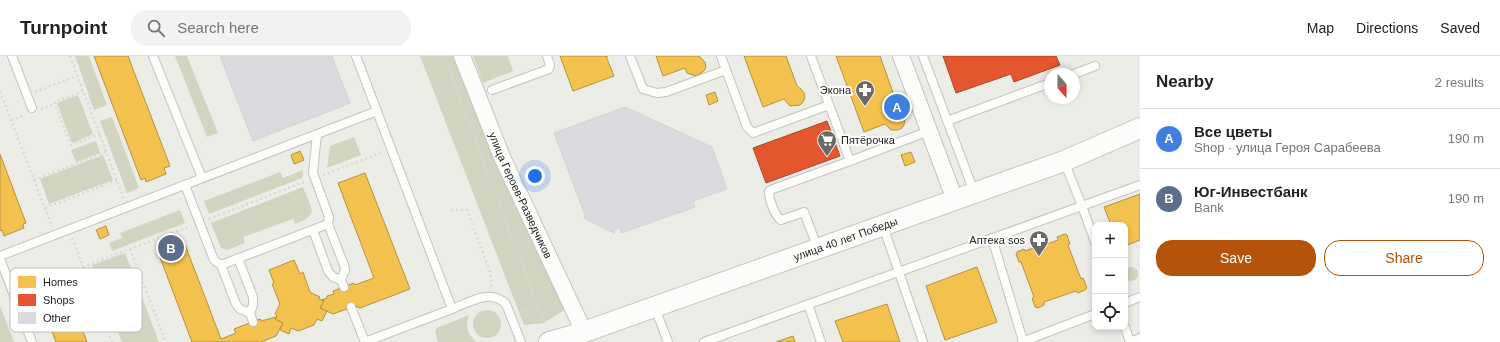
<!DOCTYPE html>
<html lang="en">
<head>
<meta charset="utf-8">
<style>
	:root { --surface:#fff; --page:#f2f2f2; --text:#222; --muted:#767676; --line:#e0e0e0; --accent:#b45309 }
	body { margin:0; font-family:Arial,sans-serif; background:var(--page); color:var(--text) }
	.controls { position:absolute; right:12px; bottom:12px; display:grid; overflow:hidden; border-radius:8px; box-shadow:0 2px 6px #0003 }
	.controls button { width:36px; height:36px; display:grid; place-items:center; padding:0; border:0; border-bottom:1px solid var(--line); background:var(--surface); color:var(--text); font:20px sans-serif }
	.compass { position:absolute; left:1044px; top:12px; width:36px; height:36px; border-radius:50%; background:var(--surface); box-shadow:0 2px 6px #0003; rotate:160deg }
	.you { position:absolute; left:535px; top:120px; width:14px; height:14px; margin:-10px; border:3px solid #fff; border-radius:50%; background:#1a73e8; box-shadow:0 0 0 6px #1a73e833 }
	.badge { display:grid; place-items:center; width:26px; height:26px; border-radius:50%; background:var(--accent); color:#fff; font-size:13px; font-weight:700 }
	.pin { position:absolute; translate:-50% -50%; border:2px solid #fff; box-shadow:0 1px 4px #0006 }
	.list { margin:0; padding:0; list-style:none }
	h2 { display:flex; justify-content:space-between; align-items:center; height:52px; margin:0; padding:0 16px; font-size:17px }
	h2 small { font-size:13px; font-weight:400; color:var(--muted) }
	.list li { display:grid; grid-template-columns:26px 1fr auto; gap:12px; align-items:center; box-sizing:border-box; height:60px; padding:0 16px; border-top:1px solid var(--line) }
	.list b { display:block; font-size:15px; white-space:nowrap }
	.list p { margin:0; font-size:13px; white-space:nowrap; color:var(--muted) }
	.list em { font-size:13px; font-style:normal; color:var(--muted) }
	.actions { display:flex; gap:8px; padding:12px 16px }
	.actions a { flex:1; padding:9px 0; border:1px solid var(--accent); border-radius:16px; text-align:center; font-size:14px; color:var(--accent) }
	.actions .main { background:var(--accent); color:#fff }
	.icon { flex:none; width:22px; height:22px; fill:none; stroke:currentColor; stroke-width:2; stroke-linecap:round; stroke-linejoin:round }
	.map { position:relative; flex:none; width:1140px; height:286px; overflow:hidden }
	header { display:flex; align-items:center; gap:24px; box-sizing:border-box; height:56px; padding:0 20px; background:var(--surface); border-bottom:1px solid var(--line) }
	header strong { font-size:19px }
	nav { display:flex; gap:22px; margin-inline-start:auto; font-size:14px }
	.search { width:280px; height:36px; background:var(--page); display:flex; align-items:center; gap:10px; box-sizing:border-box; padding:0 14px; border-radius:16px; color:var(--muted); font-size:15px }
	main { display:flex }
	aside { flex:1; background:var(--surface) }
	.map>svg:first-child { display:block }
	.green { fill:#d1d4bf }
	.homes { fill:#f2c14e; stroke:#b49240 }
	.shops { fill:#e4572e; stroke:#aa472a }
	.building { fill:#dcd9de; stroke:#d2d2d1 }
	.lines { fill:none; stroke-linecap:round; stroke-linejoin:round }
	.service-casing { stroke:#c2c3bf; stroke-width:10 }
	.minor-casing { stroke:#c2c3bf; stroke-width:18 }
	.tertiary-casing { stroke:#c2c3bf; stroke-width:22 }
	.path { stroke:#d8d8d7; stroke-width:2.5; stroke-dasharray:2 3; stroke-linecap:butt }
	.service { stroke:#fcfcfb; stroke-width:8 }
	.minor { stroke:#fcfcfb; stroke-width:16 }
	.tertiary { stroke:#fcfcfb; stroke-width:20 }
	.labels { text-anchor:middle; dominant-baseline:central; stroke-width:4; stroke-linejoin:round; paint-order:stroke }
	.poi-label { font-size:11px; fill:#222320; stroke:#fff; text-anchor:end }
	.street-label { font-size:11px; fill:#222320; stroke:#fff }
	.key { fill:#fff; stroke:#bdbdbc; stroke-width:1 }
	.key-label { font-size:11px; fill:#222320 }
</style>
</head>
<body>
<header>
<strong>Turnpoint</strong>
<div class="search"><svg class="icon" aria-label="search" viewBox="0 0 24 24"><circle cx="10" cy="10" r="6"/><path d="M15 15l6 6"/></svg>Search here</div>
<nav><a>Map</a><a>Directions</a><a>Saved</a></nav>
</header>
<main>
<div class="map">
<svg width="1140" height="286" viewBox="0 0 1140 286">
	<rect width="100%" height="100%" fill="#ecece7"/>
	<g class="green">
		<path d="M 75,0 L 89,0 L 107,49 L 94,54 Z"/>
		<path d="M 175,0 L 187,0 L 218,77 L 207,81 Z"/>
		<path d="M 420,0 L 458,0 L 566,253 L 544,267 L 524,269 Z"/>
		<path d="M 473,0 L 508,0 L 513,15 L 483,27 Z"/>
		<path d="M 78,39 L 93,78 L 72,87 L 57,47 Z"/>
		<path d="M 112,61 L 139,132 L 127,137 L 100,65 Z"/>
		<path d="M 354,81 L 361,99 L 327,112 L 330,90 Z"/>
		<path d="M 96,85 L 100,97 L 76,106 L 71,94 Z"/>
		<path d="M 103,99 L 113,124 L 49,148 L 40,123 Z"/>
		<path d="M 303,114 L 302,122 L 209,158 L 204,145 L 280,116 L 283,122 Z"/>
		<path d="M 303,131 C 311,153 321,158 295,168 L 293,163 L 243,181 L 245,187 L 227,194 L 221,192 L 211,167 Z"/>
		<path d="M 180,154 L 185,167 L 112,195 L 109,187 L 122,182 L 120,177 Z"/>
		<path d="M 125,197 L 159,286 L 122,286 L 92,209 Z"/>
		<circle cx="1131" cy="218" r="7"/>
		<path d="M 0,250 L 14,286 L 0,286 Z"/>
		<circle cx="487" cy="268" r="14"/>
		<path d="M 469,259 C 465,270 467,279 477,286 L 438,286 L 435,275 L 437,272 Z"/>
	</g>
	<g class="homes">
		<path d="M 94,0 L 128,0 L 170,110 L 164,112 L 166,118 L 146,126 L 145,122 L 141,124 Z"/>
		<path d="M 560,0 L 608,0 L 606,0 L 614,20 L 573,35 Z"/>
		<path d="M 656,0 L 699,0 L 705,6 L 706,11 L 704,15 L 696,20 L 687,17 L 685,12 L 663,20 Z"/>
		<path d="M 744,0 L 786,0 L 797,30 L 801,33 L 804,37 L 805,41 L 803,46 L 800,49 L 790,50 L 784,43 L 763,51 Z"/>
		<path d="M 836,0 L 880,0 L 900,56 L 905,62 L 904,69 L 902,72 L 898,74 L 891,74 L 885,68 L 864,76 Z"/>
		<path d="M 715,36 L 718,45 L 709,49 L 706,39 Z"/>
		<path d="M 300,95 L 304,104 L 294,108 L 291,99 Z"/>
		<path d="M 911,96 L 915,106 L 905,110 L 901,99 Z"/>
		<path d="M 0,98 L 26,167 L 23,168 L 24,172 L 4,180 L 2,174 L 0,175 Z"/>
		<path d="M 365,117 L 410,233 L 360,252 L 355,250 L 333,258 L 320,252 L 324,245 L 321,244 L 327,242 L 327,240 L 334,238 L 333,235 L 354,227 L 355,229 L 374,222 L 338,127 Z"/>
		<path d="M 1140,138 L 1140,184 L 1125,190 L 1125,169 L 1111,169 L 1104,151 Z"/>
		<path d="M 106,170 L 109,179 L 100,183 L 96,174 Z"/>
		<path d="M 1065,178 L 1067,179 L 1070,188 L 1068,189 L 1081,223 L 1083,222 L 1087,232 L 1085,234 L 1078,237 L 1076,235 L 1044,246 L 1044,249 L 1038,252 L 1035,251 L 1032,242 L 1034,241 L 1021,206 L 1019,206 L 1016,198 L 1017,196 L 1024,193 L 1025,195 L 1036,191 L 1035,189 L 1046,185 L 1047,188 L 1058,184 L 1057,181 Z"/>
		<path d="M 184,186 L 221,283 L 236,277 L 234,273 L 260,263 L 261,265 L 276,261 L 275,263 L 283,267 L 276,280 L 261,286 L 192,286 L 158,196 Z"/>
		<path d="M 294,204 L 300,218 L 303,216 L 310,236 L 320,241 L 319,243 L 324,245 L 320,252 L 327,255 L 322,265 L 317,263 L 314,269 L 298,275 L 291,272 L 289,278 L 280,274 L 283,267 L 275,263 L 277,260 L 275,258 L 280,248 L 272,228 L 274,227 L 269,214 Z"/>
		<path d="M 977,211 L 997,266 L 945,284 L 926,230 Z"/>
		<path d="M 69,238 L 87,286 L 56,286 L 41,248 Z"/>
		<path d="M 887,248 L 900,286 L 843,286 L 835,265 Z"/>
		<path d="M 793,280 L 795,286 L 776,286 Z"/>
	</g>
	<g class="shops">
		<path d="M 943,0 L 1056,0 L 1060,9 L 1014,26 L 1011,18 L 956,37 Z"/>
		<path d="M 827,65 L 840,100 L 766,127 L 753,92 Z"/>
	</g>
	<g class="building">
		<path d="M 220,0 L 332,0 L 350,47 L 253,85 Z"/>
		<path d="M 625,51 L 712,91 L 727,133 L 693,145 L 695,151 L 621,177 L 620,172 L 615,174 L 614,177 L 584,162 L 585,159 L 554,77 Z"/>
	</g>
	<g class="lines">
		<defs>
			<g id="service">
				<path d="M 12,0 L 32,52"/>
				<path d="M 153,0 L 202,122"/>
				<path d="M 356,0 L 452,253 C 470,246 491,232 506,248 L 521,286"/>
				<path d="M 630,0 L 643,33 L 657,37 L 666,36 L 726,14"/>
				<path d="M 721,0 L 747,71 L 753,77 L 829,49"/>
				<path d="M 811,0 L 850,105 L 929,75"/>
				<path d="M 923,0 L 974,136"/>
				<path d="M 1074,18 L 1095,10"/>
				<path d="M 492,34 L 549,13 L 550,9 L 547,0"/>
				<path d="M 947,65 L 1050,27"/>
				<path d="M 317,78 L 313,117 L 329,161 L 328,168 L 344,209 L 345,214 L 341,224"/>
				<path d="M 1064,105 L 1082,150 L 1095,186"/>
				<path d="M 185,129 L 214,204 L 221,209 L 236,248 L 240,253 L 250,257 L 253,266"/>
				<path d="M 883,170 L 923,286"/>
				<path d="M 313,174 L 328,215 L 333,221 L 341,224 L 344,231"/>
				<path d="M 992,182 L 1023,285"/>
				<path d="M 818,193 L 804,156 L 781,164 C 774,159 769,143 769,135 L 773,133 L 850,105"/>
				<path d="M 0,200 L 377,55"/>
				<path d="M 238,202 L 253,241 L 253,249 L 250,257"/>
				<path d="M 0,203 L 32,286"/>
				<path d="M 221,209 L 328,168"/>
				<path d="M 1125,247 L 1140,241"/>
				<path d="M 808,248 L 821,286"/>
				<path d="M 351,251 L 365,286"/>
				<path d="M 655,252 L 668,286"/>
				<path d="M 1125,271 L 1130,286"/>
				<path d="M 365,286 L 452,253"/>
				<path d="M 704,286 L 1140,129"/>
				<path d="M 1022,286 L 1095,258"/>
				<path d="M 1130,286 L 1140,282"/>
			</g>
			<g id="minor">
				<path id="s1" d="M 462,0 L 502,101 L 584,276"/>
				<path d="M 901,0 L 955,144"/>
			</g>
			<g id="tertiary">
				<path id="s2" d="M 549,286 L 584,276 L 1064,105 L 1140,72"/>
			</g>
		</defs>
		<use href="#service" class="service-casing"/>
		<use href="#minor" class="minor-casing"/>
		<use href="#tertiary" class="tertiary-casing"/>
		<g class="path">
			<path d="M 70,0 L 124,143"/>
			<path d="M 444,0 L 544,267"/>
			<path d="M 0,35 L 52,171"/>
			<path d="M 83,35 L 55,46 L 55,48 L 71,89 L 100,78"/>
			<path d="M 35,36 L 77,20"/>
			<path d="M 41,53 L 55,48"/>
			<path d="M 11,64 L 25,59"/>
			<path d="M 323,119 L 383,96"/>
			<path d="M 34,124 L 106,96"/>
			<path d="M 45,152 L 117,124"/>
			<path d="M 451,154 L 467,154 L 490,216 L 492,231"/>
			<path d="M 209,163 L 307,125"/>
			<path d="M 72,182 L 112,286"/>
			<path d="M 130,193 L 166,286"/>
			<path d="M 22,234 L 191,170"/>
			<path d="M 520,256 L 537,249"/>
		</g>
		<use href="#service" class="service"/>
		<use href="#minor" class="minor"/>
		<use href="#tertiary" class="tertiary"/>
	</g>
	<defs>
		<symbol id="pharmacy-pin" viewBox="-11 -11 22 30"><path d="M0 17L-7.5 6A9.5 9.5 0 1 1 7.5 6Z" fill="#696966" stroke="#fff"/><path d="M-2-6h4v4h4v4h-4v4h-4v-4h-4v-4h4Z" fill="#fff"/></symbol>
		<symbol id="supermarket-pin" viewBox="-11 -11 22 30"><path d="M0 17L-7.5 6A9.5 9.5 0 1 1 7.5 6Z" fill="#696966" stroke="#fff"/><path d="M-6-5.5h2.5l.6 2H6L4.5 2H-2.5L-4.4-4H-6ZM-1.5 3.2a1.3 1.3 0 1 0 .1 0ZM3 3.2a1.3 1.3 0 1 0 .1 0Z" fill="#fff"/></symbol>
	</defs>
	<g fill-rule="evenodd">
		<use href="#pharmacy-pin" x="854" y="23" width="22" height="30"/>
		<use href="#supermarket-pin" x="816" y="73" width="22" height="30"/>
		<use href="#pharmacy-pin" x="1028" y="173" width="22" height="30"/>
	</g>
	<g class="labels">
		<g class="poi-label">
			<text x="851" y="34">Экона</text>
			<text x="841" y="84" text-anchor="start">Пятёрочка</text>
			<text x="1025" y="184">Аптека sos</text>
		</g>
		<g class="street-label">
			<text stroke="none"><textPath href="#s1" startOffset="151">улица Героев-Разведчиков</textPath></text>
			<text stroke="none"><textPath href="#s2" startOffset="314">улица 40 лет Победы</textPath></text>
		</g>
	</g>
	<rect x="10" y="212" width="132" height="64" rx="6" class="key"/>
	<rect x="18" y="220" width="18" height="12" fill="#f2c14e"/>
	<rect x="18" y="238" width="18" height="12" fill="#e4572e"/>
	<rect x="18" y="256" width="18" height="12" fill="#dcd9de"/>
	<g class="key-label">
		<text x="43" y="230">Homes</text>
		<text x="43" y="248">Shops</text>
		<text x="43" y="266">Other</text>
	</g>
</svg>
<div class="controls">
<button>+</button>
<button>−</button>
<button><svg class="icon" aria-label="locate" viewBox="0 0 24 24"><circle cx="12" cy="12" r="6"/><path d="M12 2v4M12 18v4M2 12h4M18 12h4"/></svg></button>
</div>
<svg class="compass" viewBox="-18 -18 36 36"><path d="M0-13l5 13h-10z" fill="#e53935"/><path d="M0 13l5-13h-10z" fill="#767676"/></svg>
<div class="you"></div>
<div class="pin badge" style="left:897px;top:51px;background:#3f7fe0">A</div>
<div class="pin badge" style="left:171px;top:192px;background:#5c6f8a">B</div>
</div>
<aside>
<h2>Nearby<small>2 results</small></h2>
<ul class="list">
<li><span class="badge" style="background:#3f7fe0">A</span><div><b>Все цветы</b><p>Shop · улица Героя Сарабеева</p></div><em>190 m</em></li>
<li><span class="badge" style="background:#5c6f8a">B</span><div><b>Юг-Инвестбанк</b><p>Bank</p></div><em>190 m</em></li>
</ul>
<div class="actions"><a class="main">Save</a><a>Share</a></div>
</aside>
</main>
</body>
</html>
